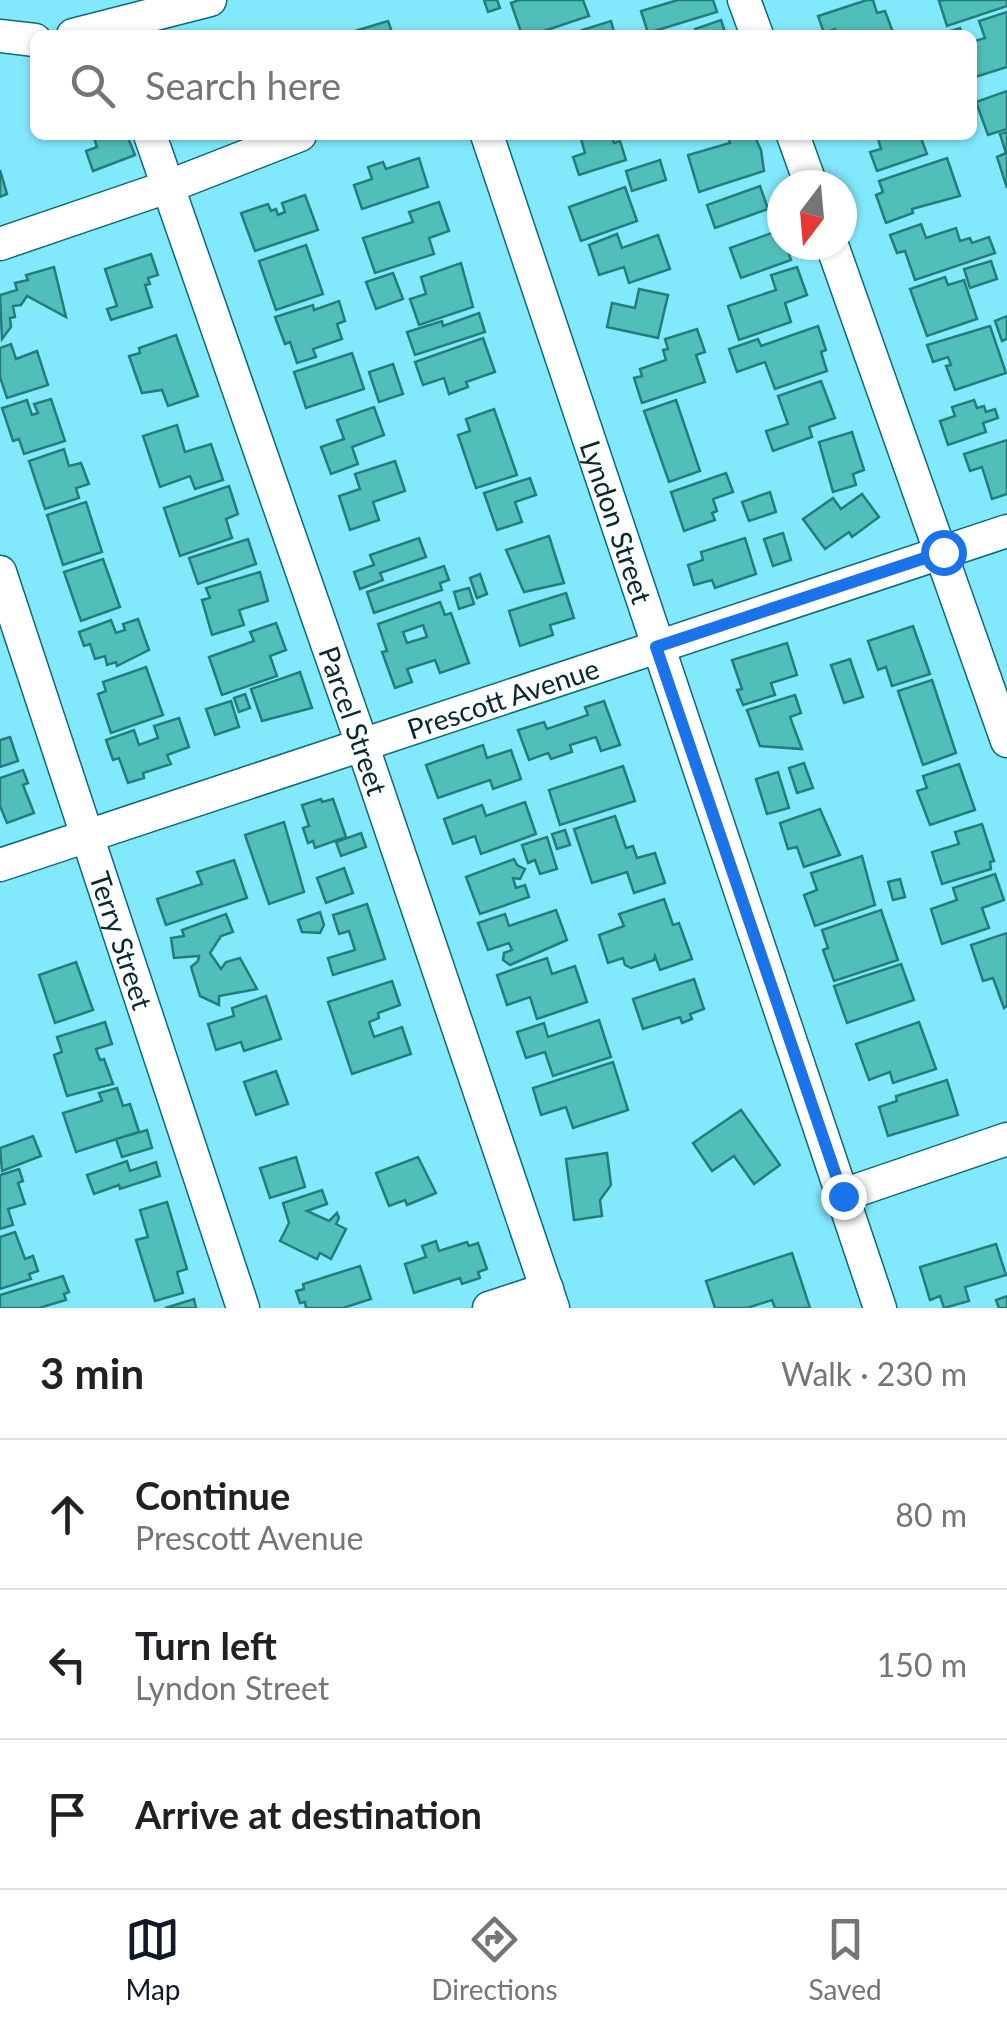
<!DOCTYPE html>
<html lang="en">
<head>
<meta charset="utf-8">
<style>
	:root { --surface:#fff; --page:#f2f2f2; --text:#202124; --muted:#757577; --line:#e0e0e0; --accent:#111827 }
	body { margin:0; font-family:Lato,sans-serif; background:var(--page); color:var(--text) }
	.compass { position:absolute; left:767px; top:170px; width:90px; height:90px; border-radius:50%; background:var(--surface); box-shadow:0 2px 8px #0004; rotate:196deg }
	.stop { position:absolute; width:30px; height:30px; margin:-22px; border:8px solid #1a73e8; border-radius:50%; background:#fff }
	.stop.end { background:#1a73e8; border-color:#fff; box-shadow:0 2px 10px #0008 }
	.list { margin:0; padding:0; list-style:none }
	h2 { display:flex; justify-content:space-between; align-items:center; height:130px; margin:0; padding:0 40px; font-size:42px }
	h2 small { font-size:32px; font-weight:400; color:var(--muted) }
	.list li { display:grid; grid-template-columns:65px 1fr auto; gap:30px; align-items:center; box-sizing:border-box; height:150px; padding:0 40px; border-top:2px solid var(--line) }
	.list b { display:block; font-size:38px; white-space:nowrap }
	.list p { margin:0; font-size:32px; white-space:nowrap; color:var(--muted) }
	.list em { font-size:32px; font-style:normal; color:var(--muted) }
	.icon { flex:none; width:55px; height:55px; fill:none; stroke:currentColor; stroke-width:2; stroke-linecap:round; stroke-linejoin:round }
	.map { position:relative; flex:none; width:1007px; height:1308px; overflow:hidden }
	.search { position:absolute; background:var(--surface); box-shadow:0 2px 8px #0004; left:30px; right:30px; top:30px; height:110px; display:flex; align-items:center; gap:25px; box-sizing:border-box; padding:0 35px; border-radius:15px; color:var(--muted); font-size:38px }
	.sheet { height:580px; background:var(--surface) }
	nav { display:flex; justify-content:space-around; align-items:center; box-sizing:border-box; height:140px; border-top:2px solid var(--line); background:var(--surface); font-size:28px; color:var(--muted) }
	nav a { display:grid; justify-items:center; gap:5px }
	nav .on { color:var(--accent) }
	.map>svg:first-child { display:block }
	.building { fill:#50beb9; stroke:#267c78; stroke-width:2.5; fill-rule:evenodd }
	.lines { fill:none; stroke-linecap:round; stroke-linejoin:round }
	.minor-casing { stroke:#0d6977; stroke-width:35 }
	.minor { stroke:#fff; stroke-width:32 }
	.route { stroke:#1a73e8; stroke-width:12 }
	.labels { text-anchor:middle; dominant-baseline:central; stroke-width:10; stroke-linejoin:round; paint-order:stroke }
	.street-label { font-size:28px; fill:#06292f; stroke:#82e9fc }
</style>
</head>
<body>
<div class="map">
<svg width="1007" height="1308" viewBox="0 0 1007 1308">
	<rect width="100%" height="100%" fill="#82e9fc"/>
	<g class="building">
		<path d="M 484,0 L 497,0 L 500,8 L 488,12 Z"/>
		<path d="M 519,0 L 583,0 L 589,16 L 532,35 L 522,35 L 511,3 Z"/>
		<path d="M 678,0 L 713,0 L 717,12 L 648,33 L 641,11 Z"/>
		<path d="M 867,0 L 873,0 L 877,13 L 885,11 L 894,35 L 837,35 L 835,29 L 824,33 L 818,16 Z"/>
		<path d="M 944,0 L 1007,0 L 1007,6 L 947,26 L 939,1 Z"/>
		<path d="M 1007,12 L 1007,67 L 972,78 L 972,42 L 985,38 L 979,21 Z"/>
		<path d="M 721,20 L 726,35 L 697,35 L 695,29 Z"/>
		<path d="M 388,21 L 393,35 L 345,34 Z"/>
		<path d="M 611,21 L 615,35 L 583,35 L 582,30 Z"/>
		<path d="M 960,28 L 962,35 L 938,35 Z"/>
		<path d="M 1007,91 L 1007,129 L 988,135 L 976,102 Z"/>
		<path d="M 1007,132 L 1007,188 L 997,157 L 1006,153 L 1000,134 Z"/>
		<path d="M 93,135 L 127,135 L 135,155 L 93,171 L 86,151 L 97,147 Z"/>
		<path d="M 594,135 L 611,135 L 614,143 L 620,141 L 626,160 L 579,175 L 573,157 L 585,153 L 581,139 Z"/>
		<path d="M 727,135 L 754,135 L 761,150 L 764,171 L 699,192 L 688,155 L 730,143 Z"/>
		<path d="M 877,135 L 929,135 L 921,138 L 927,154 L 877,171 L 870,152 L 881,149 Z"/>
		<path d="M 419,158 L 428,187 L 362,209 L 354,185 L 372,179 L 368,167 L 383,162 L 386,169 Z"/>
		<path d="M 947,158 L 960,196 L 912,209 L 913,213 L 886,223 L 876,195 L 883,192 L 879,181 Z"/>
		<path d="M 660,160 L 666,180 L 632,191 L 626,171 Z"/>
		<path d="M 0,170 L 7,194 L 0,197 Z"/>
		<path d="M 760,186 L 768,209 L 715,228 L 707,205 Z"/>
		<path d="M 625,187 L 637,221 L 581,241 L 569,207 Z"/>
		<path d="M 305,195 L 318,230 L 255,251 L 241,213 L 268,204 L 271,211 L 276,209 L 278,215 L 285,212 L 282,203 Z"/>
		<path d="M 439,202 L 449,231 L 429,238 L 434,254 L 375,273 L 363,238 L 413,222 L 409,212 Z"/>
		<path d="M 921,224 L 926,238 L 956,228 L 960,241 L 970,238 L 972,243 L 989,237 L 995,253 L 915,280 L 905,251 L 897,253 L 890,235 Z"/>
		<path d="M 780,230 L 782,245 L 786,245 L 791,260 L 741,278 L 730,248 Z"/>
		<path d="M 617,234 L 622,248 L 658,235 L 670,269 L 629,283 L 624,267 L 599,275 L 589,245 Z"/>
		<path d="M 306,245 L 323,294 L 276,310 L 259,261 Z"/>
		<path d="M 151,254 L 158,275 L 148,278 L 150,284 L 145,285 L 152,307 L 111,320 L 107,309 L 117,306 L 105,269 Z"/>
		<path d="M 991,261 L 997,279 L 970,288 L 964,269 Z"/>
		<path d="M 461,263 L 473,307 L 419,325 L 410,299 L 426,294 L 421,277 Z"/>
		<path d="M 54,267 L 66,317 L 27,296 L 21,305 L 13,306 L 15,317 L 10,318 L 11,327 L 2,339 L 0,295 L 17,290 L 15,283 L 28,280 L 26,275 Z"/>
		<path d="M 797,267 L 807,295 L 785,303 L 791,322 L 739,340 L 728,306 L 776,290 L 771,275 Z"/>
		<path d="M 393,273 L 403,299 L 376,309 L 366,282 Z"/>
		<path d="M 945,277 L 948,285 L 964,280 L 977,319 L 927,336 L 910,289 Z"/>
		<path d="M 639,289 L 668,295 L 658,338 L 607,327 L 612,303 L 635,308 Z"/>
		<path d="M 339,301 L 345,321 L 337,324 L 342,339 L 313,349 L 316,357 L 297,363 L 290,342 L 285,344 L 275,317 L 313,305 L 314,310 Z"/>
		<path d="M 479,313 L 485,332 L 415,355 L 407,332 L 442,321 L 443,326 Z"/>
		<path d="M 1007,316 L 1007,339 L 1002,341 L 995,321 Z"/>
		<path d="M 818,326 L 826,350 L 821,352 L 827,371 L 775,389 L 765,362 L 737,372 L 729,349 L 758,339 L 761,346 Z"/>
		<path d="M 990,326 L 1006,373 L 955,390 L 946,366 L 951,365 L 948,357 L 933,362 L 927,345 Z"/>
		<path d="M 697,329 L 705,352 L 696,355 L 705,382 L 642,403 L 634,378 L 642,376 L 640,369 L 666,360 L 663,350 L 668,349 L 665,339 Z"/>
		<path d="M 176,335 L 198,396 L 168,406 L 162,390 L 142,393 L 129,356 L 140,353 L 139,348 Z"/>
		<path d="M 483,338 L 495,372 L 466,382 L 468,387 L 449,394 L 444,378 L 423,385 L 415,362 Z"/>
		<path d="M 11,344 L 16,359 L 37,351 L 48,385 L 7,398 L 0,377 L 0,348 Z"/>
		<path d="M 352,353 L 364,389 L 306,408 L 294,372 Z"/>
		<path d="M 393,364 L 403,394 L 379,402 L 369,372 Z"/>
		<path d="M 821,381 L 835,418 L 809,427 L 812,437 L 773,451 L 766,431 L 788,424 L 778,396 Z"/>
		<path d="M 51,399 L 65,441 L 24,454 L 19,439 L 13,441 L 2,408 L 27,400 L 32,415 L 38,413 L 34,404 Z"/>
		<path d="M 676,400 L 700,471 L 669,482 L 644,411 Z"/>
		<path d="M 974,400 L 977,408 L 984,406 L 986,412 L 995,409 L 998,418 L 983,423 L 986,432 L 948,445 L 940,421 L 955,416 L 952,407 Z"/>
		<path d="M 374,407 L 384,435 L 352,447 L 358,464 L 331,474 L 321,447 L 344,439 L 337,420 Z"/>
		<path d="M 494,409 L 517,475 L 476,488 L 458,435 L 470,431 L 466,419 Z"/>
		<path d="M 177,425 L 185,452 L 211,444 L 223,480 L 195,489 L 190,476 L 160,487 L 143,436 Z"/>
		<path d="M 852,432 L 864,470 L 853,474 L 856,485 L 833,492 L 819,442 Z"/>
		<path d="M 1007,440 L 1007,494 L 992,499 L 982,467 L 970,471 L 964,454 Z"/>
		<path d="M 64,449 L 69,466 L 81,463 L 89,484 L 76,488 L 79,498 L 45,509 L 29,461 Z"/>
		<path d="M 395,461 L 405,491 L 373,502 L 379,520 L 350,530 L 339,496 L 360,489 L 355,474 Z"/>
		<path d="M 726,473 L 733,492 L 713,499 L 717,511 L 712,513 L 715,520 L 684,531 L 671,492 Z"/>
		<path d="M 530,478 L 536,495 L 515,502 L 522,522 L 497,530 L 484,493 Z"/>
		<path d="M 229,486 L 238,514 L 226,519 L 232,538 L 180,556 L 164,508 Z"/>
		<path d="M 770,492 L 776,512 L 749,521 L 742,502 Z"/>
		<path d="M 862,494 L 879,517 L 852,537 L 849,532 L 825,549 L 803,519 L 833,498 L 841,509 Z"/>
		<path d="M 86,502 L 102,552 L 63,565 L 47,515 Z"/>
		<path d="M 783,533 L 791,560 L 773,566 L 764,539 Z"/>
		<path d="M 549,536 L 564,583 L 524,592 L 506,550 Z"/>
		<path d="M 419,538 L 426,557 L 380,573 L 383,580 L 360,589 L 354,572 L 374,565 L 370,555 Z"/>
		<path d="M 745,538 L 756,574 L 715,588 L 712,580 L 694,585 L 688,565 L 703,560 L 701,552 Z"/>
		<path d="M 248,539 L 256,564 L 198,584 L 189,558 Z"/>
		<path d="M 103,559 L 120,607 L 81,621 L 64,572 Z"/>
		<path d="M 444,566 L 449,580 L 440,583 L 442,590 L 374,613 L 367,592 Z"/>
		<path d="M 260,572 L 268,601 L 239,610 L 244,625 L 212,635 L 202,600 L 210,598 L 206,588 Z"/>
		<path d="M 480,574 L 487,594 L 477,598 L 470,578 Z"/>
		<path d="M 469,588 L 474,604 L 459,609 L 454,592 Z"/>
		<path d="M 566,593 L 574,618 L 550,625 L 553,635 L 520,646 L 509,611 Z"/>
		<path d="M 440,602 L 445,615 L 451,613 L 469,663 L 440,673 L 435,660 L 407,669 L 412,682 L 395,688 L 382,652 L 387,651 L 378,624 ZM 423,625 L 427,637 L 407,643 L 403,632 Z"/>
		<path d="M 138,619 L 149,650 L 117,666 L 116,662 L 107,665 L 105,656 L 95,659 L 90,644 L 84,646 L 79,632 L 111,620 L 116,633 L 125,630 L 123,624 Z"/>
		<path d="M 276,623 L 286,650 L 270,656 L 277,676 L 222,695 L 209,657 L 254,641 L 250,632 Z"/>
		<path d="M 913,626 L 930,674 L 892,686 L 886,667 L 878,670 L 868,641 Z"/>
		<path d="M 787,643 L 797,675 L 771,683 L 775,695 L 743,705 L 737,690 L 742,689 L 732,660 Z"/>
		<path d="M 850,659 L 863,697 L 844,703 L 831,665 Z"/>
		<path d="M 146,667 L 163,715 L 111,733 L 98,694 L 106,691 L 103,682 Z"/>
		<path d="M 300,672 L 312,708 L 262,721 L 251,689 Z"/>
		<path d="M 932,680 L 956,753 L 923,765 L 898,691 Z"/>
		<path d="M 245,694 L 250,708 L 239,712 L 234,698 Z"/>
		<path d="M 795,695 L 801,713 L 790,717 L 802,749 L 760,746 L 747,710 Z"/>
		<path d="M 231,701 L 239,727 L 215,735 L 206,709 Z"/>
		<path d="M 604,701 L 620,745 L 601,751 L 596,737 L 570,745 L 572,752 L 551,759 L 548,753 L 529,760 L 518,730 L 544,722 L 547,729 L 588,715 L 585,707 Z"/>
		<path d="M 179,718 L 189,747 L 167,755 L 171,764 L 143,773 L 144,778 L 128,783 L 119,758 L 113,760 L 106,740 L 134,730 L 139,745 L 158,738 L 154,726 Z"/>
		<path d="M 10,737 L 18,761 L 0,767 L 0,740 Z"/>
		<path d="M 483,745 L 487,758 L 511,750 L 521,779 L 493,789 L 490,780 L 438,798 L 426,765 Z"/>
		<path d="M 804,763 L 813,788 L 797,793 L 789,768 Z"/>
		<path d="M 959,764 L 975,810 L 930,825 L 917,791 L 927,788 L 923,776 Z"/>
		<path d="M 623,766 L 635,801 L 560,825 L 549,790 Z"/>
		<path d="M 23,770 L 28,783 L 23,785 L 34,813 L 7,823 L 0,806 L 0,778 Z"/>
		<path d="M 778,772 L 789,808 L 767,814 L 756,779 Z"/>
		<path d="M 321,799 L 322,802 L 333,799 L 346,837 L 315,848 L 313,841 L 308,843 L 303,828 L 309,826 L 302,805 Z"/>
		<path d="M 525,802 L 536,834 L 481,854 L 475,836 L 453,844 L 444,819 L 482,805 L 486,816 Z"/>
		<path d="M 820,809 L 840,855 L 804,867 L 797,847 L 788,849 L 780,823 Z"/>
		<path d="M 615,816 L 626,848 L 633,846 L 637,858 L 655,853 L 665,883 L 634,893 L 627,872 L 592,883 L 574,829 Z"/>
		<path d="M 284,822 L 304,892 L 269,904 L 245,835 Z"/>
		<path d="M 982,824 L 994,861 L 990,862 L 991,869 L 942,884 L 932,852 L 959,844 L 955,832 Z"/>
		<path d="M 565,830 L 570,845 L 557,849 L 552,834 Z"/>
		<path d="M 361,833 L 366,847 L 341,856 L 336,842 Z"/>
		<path d="M 547,837 L 557,869 L 540,874 L 535,860 L 528,863 L 522,845 Z"/>
		<path d="M 862,856 L 875,905 L 815,926 L 804,895 L 817,890 L 811,873 Z"/>
		<path d="M 514,859 L 517,865 L 525,869 L 520,879 L 513,878 L 516,888 L 525,885 L 529,897 L 480,914 L 466,877 Z"/>
		<path d="M 234,860 L 247,898 L 166,925 L 157,899 L 202,884 L 197,872 Z"/>
		<path d="M 344,868 L 353,893 L 326,903 L 317,878 Z"/>
		<path d="M 995,874 L 1004,900 L 982,908 L 989,928 L 942,944 L 931,909 L 957,900 L 953,888 Z"/>
		<path d="M 900,879 L 905,897 L 893,900 L 888,882 Z"/>
		<path d="M 664,899 L 673,925 L 679,923 L 692,959 L 660,970 L 655,956 L 654,960 L 631,968 L 625,965 L 623,958 L 608,963 L 599,935 L 624,926 L 619,914 Z"/>
		<path d="M 367,904 L 385,959 L 333,975 L 328,958 L 355,950 L 349,931 L 339,934 L 333,915 Z"/>
		<path d="M 556,910 L 567,940 L 510,965 L 503,960 L 504,953 L 512,950 L 509,943 L 488,950 L 478,923 L 505,914 L 509,926 Z"/>
		<path d="M 881,910 L 898,960 L 834,981 L 823,950 L 828,948 L 822,930 Z"/>
		<path d="M 320,912 L 324,925 L 320,933 L 302,932 L 298,920 Z"/>
		<path d="M 226,914 L 233,932 L 221,936 L 210,953 L 221,969 L 226,962 L 240,958 L 257,989 L 219,996 L 219,1005 L 200,996 L 191,967 L 198,961 L 199,956 L 174,958 L 171,938 L 184,936 L 182,930 Z"/>
		<path d="M 1007,933 L 1007,1006 L 1004,1008 L 993,978 L 983,981 L 971,945 Z"/>
		<path d="M 547,958 L 552,974 L 575,966 L 587,1002 L 537,1019 L 530,997 L 507,1005 L 497,975 Z"/>
		<path d="M 76,962 L 93,1010 L 55,1023 L 39,975 Z"/>
		<path d="M 901,964 L 914,1000 L 847,1023 L 834,986 Z"/>
		<path d="M 694,979 L 704,1009 L 690,1014 L 692,1019 L 682,1023 L 680,1017 L 643,1029 L 633,999 Z"/>
		<path d="M 392,981 L 400,1005 L 378,1013 L 379,1018 L 369,1022 L 374,1037 L 402,1027 L 411,1054 L 352,1074 L 328,1002 Z"/>
		<path d="M 266,996 L 281,1039 L 244,1051 L 241,1042 L 216,1050 L 208,1024 L 234,1016 L 232,1008 Z"/>
		<path d="M 599,1020 L 611,1057 L 553,1076 L 545,1052 L 526,1058 L 517,1032 L 544,1023 L 548,1037 Z"/>
		<path d="M 105,1022 L 112,1044 L 96,1049 L 100,1060 L 104,1059 L 113,1084 L 67,1096 L 54,1055 L 62,1052 L 57,1037 Z"/>
		<path d="M 919,1022 L 936,1069 L 893,1083 L 890,1072 L 869,1080 L 856,1044 Z"/>
		<path d="M 613,1062 L 628,1110 L 573,1128 L 566,1107 L 541,1115 L 533,1088 Z"/>
		<path d="M 276,1071 L 288,1104 L 256,1115 L 244,1082 Z"/>
		<path d="M 947,1080 L 958,1115 L 888,1136 L 879,1107 L 897,1101 L 896,1096 Z"/>
		<path d="M 117,1088 L 123,1106 L 130,1104 L 139,1132 L 76,1152 L 63,1113 L 102,1101 L 99,1093 Z"/>
		<path d="M 741,1110 L 780,1165 L 754,1184 L 734,1156 L 712,1171 L 693,1143 Z"/>
		<path d="M 147,1130 L 152,1148 L 122,1157 L 116,1139 Z"/>
		<path d="M 33,1136 L 41,1156 L 2,1171 L 0,1148 Z"/>
		<path d="M 607,1153 L 611,1185 L 600,1200 L 602,1216 L 574,1220 L 566,1159 Z"/>
		<path d="M 296,1157 L 305,1187 L 270,1198 L 260,1168 Z"/>
		<path d="M 418,1157 L 436,1193 L 407,1205 L 405,1200 L 389,1206 L 376,1173 Z"/>
		<path d="M 127,1161 L 130,1171 L 156,1162 L 160,1176 L 120,1189 L 119,1185 L 94,1194 L 87,1175 Z"/>
		<path d="M 19,1169 L 23,1181 L 18,1183 L 25,1204 L 8,1209 L 13,1225 L 0,1229 L 0,1175 Z"/>
		<path d="M 322,1190 L 327,1204 L 307,1211 L 329,1221 L 337,1213 L 339,1218 L 336,1224 L 346,1229 L 331,1259 L 320,1253 L 317,1259 L 280,1241 L 289,1223 L 283,1203 Z"/>
		<path d="M 167,1202 L 187,1269 L 177,1272 L 183,1293 L 155,1301 L 136,1240 L 148,1237 L 140,1210 Z"/>
		<path d="M 15,1232 L 25,1259 L 33,1256 L 38,1271 L 29,1274 L 31,1279 L 0,1289 L 0,1237 Z"/>
		<path d="M 436,1241 L 439,1251 L 467,1242 L 469,1246 L 478,1243 L 487,1269 L 478,1272 L 480,1278 L 462,1284 L 460,1278 L 414,1293 L 405,1264 L 426,1257 L 422,1246 Z"/>
		<path d="M 996,1244 L 1006,1275 L 965,1287 L 969,1301 L 944,1308 L 940,1296 L 930,1300 L 920,1267 Z"/>
		<path d="M 792,1253 L 810,1308 L 775,1308 L 772,1300 L 747,1308 L 715,1308 L 706,1281 Z"/>
		<path d="M 360,1266 L 371,1299 L 343,1308 L 306,1308 L 305,1302 L 300,1303 L 296,1291 L 304,1289 L 303,1284 Z"/>
		<path d="M 63,1276 L 69,1292 L 64,1294 L 66,1300 L 39,1308 L 0,1308 L 0,1295 Z"/>
		<path d="M 1007,1296 L 1007,1308 L 999,1308 L 996,1300 Z"/>
		<path d="M 194,1299 L 196,1308 L 165,1308 Z"/>
	</g>
	<g class="lines">
		<defs>
			<g id="minor">
				<path d="M 744,0 L 757,35"/>
				<path d="M 73,35 L 210,0"/>
				<path d="M 0,36 L 35,40"/>
				<path id="s1" d="M 150,135 L 363,747 L 553,1308"/>
				<path id="s2" d="M 487,135 L 880,1308"/>
				<path d="M 793,135 L 811,185"/>
				<path d="M 0,244 L 167,187 L 300,135"/>
				<path d="M 832,245 L 1007,741"/>
				<path id="s3" d="M 0,572 L 243,1308"/>
				<path id="s4" d="M 0,865 L 1007,531"/>
				<path d="M 843,1195 L 1007,1139"/>
				<path d="M 489,1308 L 547,1289"/>
			</g>
		</defs>
		<use href="#minor" class="minor-casing"/>
		<use href="#minor" class="minor"/>
	</g>
	<g class="lines">
		<path class="route" d="M 843,1196 L 656,647 L 943,552"/>
	</g>
	<g class="labels">
		<g class="street-label">
			<text stroke="none"><textPath href="#s2" startOffset="408">Lyndon Street</textPath></text>
			<text stroke="none"><textPath href="#s4" startOffset="530">Prescott Avenue</textPath></text>
			<text stroke="none"><textPath href="#s1" startOffset="620">Parcel Street</textPath></text>
			<text stroke="none"><textPath href="#s3" startOffset="388">Terry Street</textPath></text>
		</g>
	</g>
</svg>
<svg class="compass" viewBox="-18 -18 36 36"><path d="M0-13l5 13h-10z" fill="#e53935"/><path d="M0 13l5-13h-10z" fill="#757577"/></svg>
<div class="stop" style="left:943px;top:552px"></div>
<div class="stop end" style="left:843px;top:1196px"></div>
<div class="search"><svg class="icon" aria-label="search" viewBox="0 0 24 24"><circle cx="10" cy="10" r="6"/><path d="M15 15l6 6"/></svg>Search here</div>
</div>
<section class="sheet">
<h2>3 min<small>Walk · 230 m</small></h2>
<ul class="list">
<li><svg class="icon" aria-label="ahead" viewBox="0 0 24 24"><path d="M12 20V5M6 11l6-6 6 6"/></svg><div><b>Continue</b><p>Prescott Avenue</p></div><em>80 m</em></li>
<li><svg class="icon" aria-label="left" viewBox="0 0 24 24"><path d="M17 20v-9H6M10 6l-5 5 5 5"/></svg><div><b>Turn left</b><p>Lyndon Street</p></div><em>150 m</em></li>
<li><svg class="icon" aria-label="arrive" viewBox="0 0 24 24"><path d="M6 21V4h12l-3 4 3 4H6"/></svg><div><b>Arrive at destination</b></div></li>
</ul>
</section>
<nav>
<a class="on"><svg class="icon" aria-label="map" viewBox="0 0 24 24"><path d="M3 6l6-2 6 2 6-2v14l-6 2-6-2-6 2zM9 4v14M15 6v14"/></svg>Map</a>
<a><svg class="icon" aria-label="directions" viewBox="0 0 24 24"><path d="M12 3l9 9-9 9-9-9zM9 14v-3h6M13 9l2 2-2 2"/></svg>Directions</a>
<a><svg class="icon" aria-label="saved" viewBox="0 0 24 24"><path d="M7 4h10v16l-5-4-5 4z"/></svg>Saved</a>
</nav>
</body>
</html>
